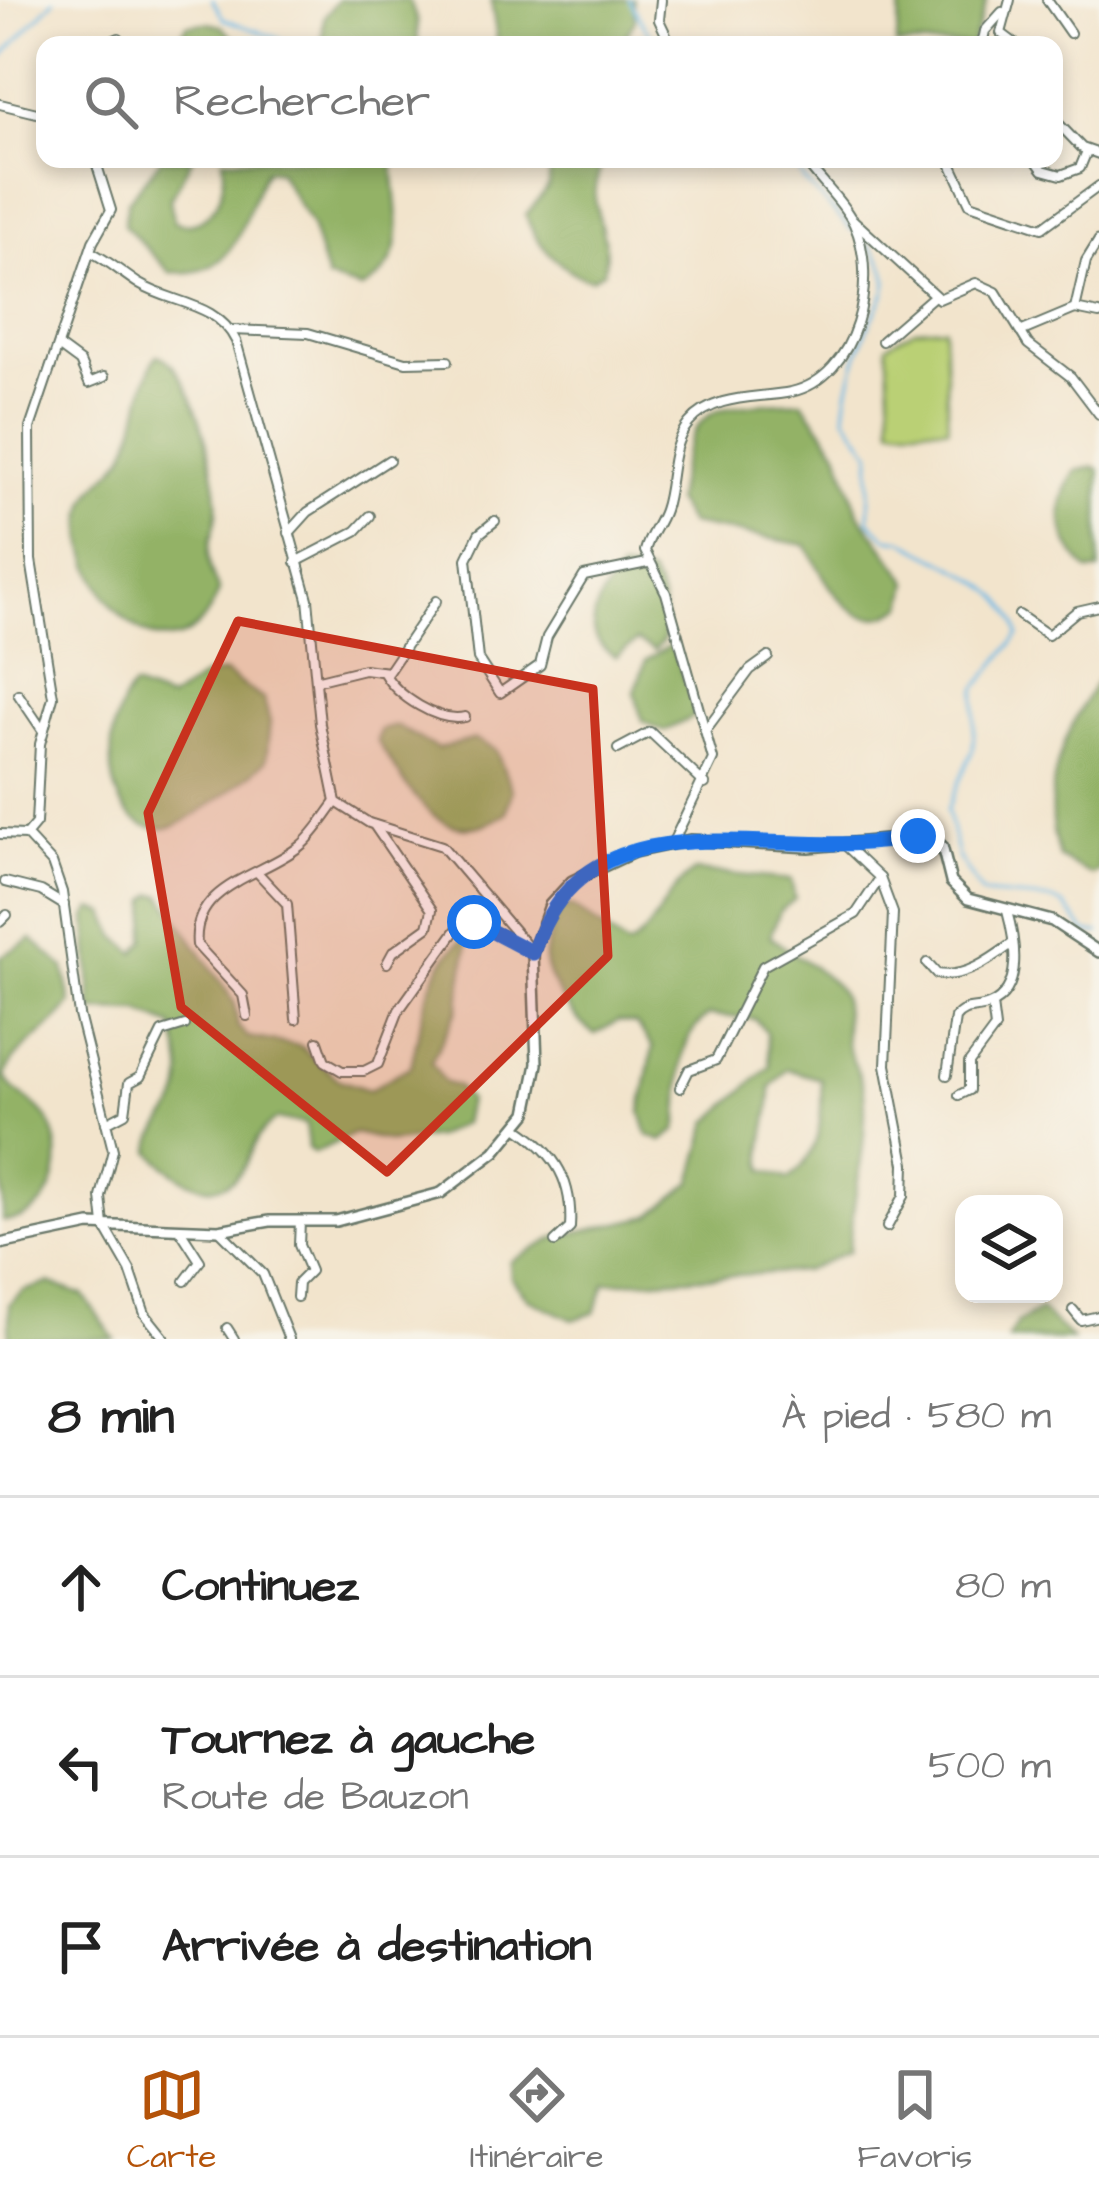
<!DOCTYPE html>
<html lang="fr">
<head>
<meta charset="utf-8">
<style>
	:root { --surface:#fff; --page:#f6f6f6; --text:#222; --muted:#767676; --line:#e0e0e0; --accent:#b45309 }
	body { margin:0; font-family:"Architects Daughter",sans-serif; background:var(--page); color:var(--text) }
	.controls { position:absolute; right:36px; bottom:36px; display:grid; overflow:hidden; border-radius:24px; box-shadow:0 6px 18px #0003 }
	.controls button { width:108px; height:108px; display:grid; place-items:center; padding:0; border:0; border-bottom:3px solid var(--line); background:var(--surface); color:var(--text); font:60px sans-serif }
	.stop { position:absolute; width:36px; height:36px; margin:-27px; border:9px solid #1a73e8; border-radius:50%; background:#fff }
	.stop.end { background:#1a73e8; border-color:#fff; box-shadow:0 3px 12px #0008 }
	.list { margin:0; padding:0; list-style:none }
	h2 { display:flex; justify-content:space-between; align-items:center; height:156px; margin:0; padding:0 48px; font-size:51px }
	h2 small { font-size:39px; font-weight:400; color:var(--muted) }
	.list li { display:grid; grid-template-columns:78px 1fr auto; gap:36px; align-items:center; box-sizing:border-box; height:180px; padding:0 48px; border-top:3px solid var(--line) }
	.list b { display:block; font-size:45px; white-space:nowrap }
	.list p { margin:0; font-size:39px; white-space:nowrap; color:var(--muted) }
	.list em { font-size:39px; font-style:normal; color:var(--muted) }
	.icon { flex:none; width:66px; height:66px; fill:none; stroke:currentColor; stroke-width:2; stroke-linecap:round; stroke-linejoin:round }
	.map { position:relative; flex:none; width:1099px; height:1339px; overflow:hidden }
	.search { position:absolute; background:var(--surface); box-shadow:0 6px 18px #0003; left:36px; right:36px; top:36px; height:132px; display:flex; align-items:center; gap:30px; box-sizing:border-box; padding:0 42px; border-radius:24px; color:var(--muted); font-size:45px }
	.sheet { height:696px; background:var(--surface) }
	nav { display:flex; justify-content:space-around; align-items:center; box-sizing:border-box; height:168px; border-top:3px solid var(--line); background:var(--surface); font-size:33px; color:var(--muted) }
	nav a { display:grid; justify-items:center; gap:6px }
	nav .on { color:var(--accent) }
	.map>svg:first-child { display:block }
	.green { fill:#bad074; stroke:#6c8654; stroke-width:3 }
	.forest { fill:#93b266; stroke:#59784d; stroke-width:3; fill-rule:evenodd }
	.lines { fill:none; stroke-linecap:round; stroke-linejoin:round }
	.stream { stroke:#6bb9e5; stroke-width:3 }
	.minor-casing { stroke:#697769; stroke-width:12 }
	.tertiary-casing { stroke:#697769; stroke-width:14 }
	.minor { stroke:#fff; stroke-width:8 }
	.tertiary { stroke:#fff; stroke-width:9 }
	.route { stroke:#1a73e8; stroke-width:15 }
	.marked { fill:#c8321e; fill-opacity:0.2; stroke:#c8321e; stroke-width:9; stroke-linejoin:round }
</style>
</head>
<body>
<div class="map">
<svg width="1099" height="1339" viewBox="0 0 1099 1339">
	<rect width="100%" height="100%" fill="#f7f3e8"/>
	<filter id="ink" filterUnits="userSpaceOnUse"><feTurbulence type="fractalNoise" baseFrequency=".00833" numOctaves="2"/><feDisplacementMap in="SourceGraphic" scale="24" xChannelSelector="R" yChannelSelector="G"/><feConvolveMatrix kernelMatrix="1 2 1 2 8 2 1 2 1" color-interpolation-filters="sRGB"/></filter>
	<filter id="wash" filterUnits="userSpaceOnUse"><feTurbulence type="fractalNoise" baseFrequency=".004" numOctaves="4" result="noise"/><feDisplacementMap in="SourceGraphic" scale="48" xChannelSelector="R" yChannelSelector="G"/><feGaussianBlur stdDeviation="2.7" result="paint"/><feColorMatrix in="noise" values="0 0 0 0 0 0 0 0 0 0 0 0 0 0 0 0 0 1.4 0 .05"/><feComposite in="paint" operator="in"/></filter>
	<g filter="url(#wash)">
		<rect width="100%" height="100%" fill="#f2e4cc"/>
		<path class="green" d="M 944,327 L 948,427 L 892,427 L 887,345 L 915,329 Z"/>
		<g class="forest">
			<path d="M 338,0 L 409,0 L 417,21 L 418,45 L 322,45 L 324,17 Z"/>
			<path d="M 491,0 L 633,0 L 635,20 L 620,45 L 498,45 Z"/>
			<path d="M 902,0 L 987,0 L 972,45 L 896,45 Z"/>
			<path d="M 208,23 L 222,26 L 239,45 L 176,45 L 187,25 Z"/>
			<path d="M 161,159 L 192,159 L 170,199 L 174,222 C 211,234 229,190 223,159 L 393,159 C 394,210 415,261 362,289 L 327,279 L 311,225 L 278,171 L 266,170 C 239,221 240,279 170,272 L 124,225 L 128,201 Z"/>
			<path d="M 549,159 L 604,159 C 580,212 613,222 604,271 L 591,279 C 564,274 534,242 526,215 L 549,186 Z"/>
			<path d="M 157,355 C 191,364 215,465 217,499 C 220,540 195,542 219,591 C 176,704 71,591 84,512 C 89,483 115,475 126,452 C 141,420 140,384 157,355 Z"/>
			<path d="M 802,401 L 838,451 L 858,512 L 909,582 L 904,606 C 853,642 827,582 806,545 L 689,524 L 675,501 C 691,401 707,407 802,401 Z"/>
			<path d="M 1093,467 L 1099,469 L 1099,571 L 1088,571 C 1060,542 1052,505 1076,471 Z"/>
			<path d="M 620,570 L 649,574 C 666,594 664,615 664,640 L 654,650 L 637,641 L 616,657 C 576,635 598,598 620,570 Z"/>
			<path d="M 671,645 L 695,707 L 693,717 L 664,731 L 642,721 L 635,692 L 646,660 Z"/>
			<path d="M 225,673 L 264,700 L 270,722 L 266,761 C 248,778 187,826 166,828 C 99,833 101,723 133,687 L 169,700 L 205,676 Z"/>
			<path d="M 1099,678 L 1099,872 L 1091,875 L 1059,857 C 1039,791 1062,734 1099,678 Z"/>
			<path d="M 397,726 L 437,749 L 475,739 L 496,750 L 512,791 L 506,813 C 441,859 409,787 377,741 L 380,730 Z"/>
			<path d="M 695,871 L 791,880 L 795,899 L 780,911 L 770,936 C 791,955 831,973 841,994 C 847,1007 844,1027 846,1041 C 849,1059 863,1075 864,1093 C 869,1147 851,1198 849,1251 L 804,1271 L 605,1283 L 595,1312 L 573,1320 L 529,1299 L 511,1278 L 510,1262 L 559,1236 L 651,1216 L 692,1182 L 709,1122 L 770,1066 L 766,1032 L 755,1019 L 709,1015 C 669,1043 686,1087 677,1130 L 662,1141 L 648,1135 L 641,1112 L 653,1047 L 636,1024 L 618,1021 L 595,1034 C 576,1023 543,978 545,954 C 547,939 555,923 560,908 L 572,906 L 628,947 C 658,929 664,890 695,871 ZM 787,1069 L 821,1079 C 823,1118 821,1154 789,1179 L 764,1170 C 758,1141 772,1117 771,1087 Z"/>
			<path d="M 154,894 L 162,895 L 234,1002 L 238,1027 L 248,1037 L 300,1046 L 339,1080 L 369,1090 L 411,1066 C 422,1021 425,971 463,939 L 468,942 L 458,1009 L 431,1062 L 445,1083 L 457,1086 L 468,1100 L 463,1123 L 435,1137 L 391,1142 L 355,1133 L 314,1153 L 308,1148 L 306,1124 L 277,1119 C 247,1138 254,1161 234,1179 C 208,1202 167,1171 151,1151 C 153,1132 166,1122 175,1106 C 189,1080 180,1053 173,1026 L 140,1012 L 92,1011 L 87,917 L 92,909 L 106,913 L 116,936 L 135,953 L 145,941 L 148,900 Z"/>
			<path d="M 32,939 L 64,968 L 71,1003 C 55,1030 12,1048 5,1077 C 14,1096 35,1100 46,1117 C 71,1156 54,1221 3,1221 L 0,957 Z"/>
			<path d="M 49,1283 L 83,1295 L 115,1339 L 9,1339 L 9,1304 L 23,1291 Z"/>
			<path d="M 1040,1310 L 1072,1339 L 1008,1339 L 1017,1323 Z"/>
		</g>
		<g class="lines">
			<g class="stream">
				<path d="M 212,0 L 224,19 L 296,45"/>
				<path d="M 629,0 L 656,45"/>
				<path d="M 0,59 L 54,0"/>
				<path d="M 793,159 L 804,181 L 853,231"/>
				<path d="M 868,244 C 902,281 883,293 867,330 C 857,355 847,388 845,415 L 871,452 L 869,520 L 887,538 L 903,540 C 944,565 1011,584 1019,635 L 976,689 L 973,749 L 947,810 L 958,857 L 982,894 L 1053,900 L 1064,905 L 1086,932 L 1099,933"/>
			</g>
		</g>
	</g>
	<g filter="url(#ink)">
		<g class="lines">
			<defs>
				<g id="minor">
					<path d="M 661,0 L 659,20 L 671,45"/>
					<path d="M 1010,0 L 1001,33 L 1017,45"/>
					<path d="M 1047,0 L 1070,33"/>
					<path d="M 103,45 L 119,38"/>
					<path d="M 982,45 L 985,31 L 1002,12"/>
					<path d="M 0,104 L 45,115"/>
					<path d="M 1054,119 L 1082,148 L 1099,154"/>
					<path d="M 949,159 L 970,204 L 1042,228 L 1099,186"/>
					<path d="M 1035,159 L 1043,170 L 1061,175 L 1080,168 L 1087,151"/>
					<path d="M 852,219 L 939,299 L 976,283 L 996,292 L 1028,344 L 1071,377 L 1099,414"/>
					<path d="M 91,252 C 109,261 122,273 139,284 C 172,304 217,302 236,341 L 308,599 L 320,724 L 336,802 L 369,823 L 442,846 L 533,953"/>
					<path d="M 1075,309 L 1099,314"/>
					<path d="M 232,330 L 308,333 L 406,362 L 448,361"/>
					<path d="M 1020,332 L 1075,309 L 1086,261 L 1099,240"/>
					<path d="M 882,341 L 934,296"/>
					<path d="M 61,348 L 80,362 L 89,383 L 104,377"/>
					<path d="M 495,521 L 479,534 L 467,559 L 478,659 L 500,693 L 540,665 L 547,637 L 584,576 L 647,563"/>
					<path d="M 289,533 L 308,512 L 389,460"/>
					<path d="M 296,562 L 356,531 L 370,516"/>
					<path d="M 1019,615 L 1048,635 L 1077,611 L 1099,606"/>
					<path d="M 384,673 C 397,696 438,723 465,717"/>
					<path d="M 319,680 L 364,669 L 388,672 L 436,601"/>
					<path d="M 18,694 L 43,731"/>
					<path d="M 707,728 L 750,670 L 768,657"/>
					<path d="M 618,749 L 650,732 L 705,784"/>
					<path d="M 374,825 L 432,910 L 428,927 L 393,952 L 387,963"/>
					<path d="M 0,834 L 26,835 L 36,823 L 40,744 L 53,697 L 31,560 L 30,428 L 93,242 L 111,210 L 95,159"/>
					<path d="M 26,835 L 52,863 L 62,892 L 79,1015 L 113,1150 L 101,1197 L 104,1225 L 130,1270 L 145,1314 L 165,1339"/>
					<path d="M 672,844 L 713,759 L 666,593 L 645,551 C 649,535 659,525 664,510 C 674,481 668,448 689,423 C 715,393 756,399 791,392 C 858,377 879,280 854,224 C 843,201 819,181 804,159"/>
					<path d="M 845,845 L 880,878 L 893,913 L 886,1065 L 905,1164 L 904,1196 L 887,1227"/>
					<path d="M 257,872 L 287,904 L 296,1019"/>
					<path d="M 5,882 L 41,891 L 64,905"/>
					<path d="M 0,922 L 7,915"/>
					<path d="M 927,963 L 937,974 C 965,979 991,959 1013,943"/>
					<path d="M 247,1016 L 243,995 L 197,945 C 191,885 263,876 300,846 C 314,835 325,816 336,802"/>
					<path d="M 318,1041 L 325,1061 L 342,1071 L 364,1071 L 378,1064 L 399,1010 L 462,922 L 519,941"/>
					<path d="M 947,1075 L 955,1018 C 965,1005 975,1011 989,1005 C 1024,991 1015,940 1007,911"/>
					<path d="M 680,1088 L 689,1070 L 716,1060 L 763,966 L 856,914 L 880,878"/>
					<path d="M 959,1095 L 969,1090 L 969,1063 L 995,1028 L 992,1005"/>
					<path d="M 106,1123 L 125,1113 L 129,1083 L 140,1077 L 162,1032 L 185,1025"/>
					<path d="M 518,1128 C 557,1154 573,1183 570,1228 L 555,1242"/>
					<path d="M 180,1230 L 200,1261 L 185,1281"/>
					<path d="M 220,1231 L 263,1274 L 289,1339"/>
					<path d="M 297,1297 L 298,1283 L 310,1271 L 299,1245 L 300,1221"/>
					<path d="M 1073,1310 L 1081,1320 L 1099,1316"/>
					<path d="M 227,1328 L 234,1339"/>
				</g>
				<path id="tertiary" d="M 0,1244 L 90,1225 L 219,1230 L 270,1221 L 336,1221 L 441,1193 L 495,1152 L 527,1113 L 537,1064 L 533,953 L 550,905 L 572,881 L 634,852 L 690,840 L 809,847 L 929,836 L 942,846 L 951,882 L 968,899 L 1052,921 L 1099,952"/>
			</defs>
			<use href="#minor" class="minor-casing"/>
			<use href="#tertiary" class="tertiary-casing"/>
			<use href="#minor" class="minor"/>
			<use href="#tertiary" class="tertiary"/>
		</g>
	</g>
	<g class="lines" filter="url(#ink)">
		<path class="route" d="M 474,922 L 533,953 C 588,780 787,868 918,836"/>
	</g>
	<path class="marked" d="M 238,621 L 593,689 L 608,956 L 387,1172 L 181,1007 L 148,813 Z"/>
</svg>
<div class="controls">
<button><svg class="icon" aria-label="layers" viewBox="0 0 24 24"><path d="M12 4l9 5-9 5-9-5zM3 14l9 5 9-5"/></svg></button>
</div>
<div class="stop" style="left:474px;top:922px"></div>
<div class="stop end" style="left:918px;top:836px"></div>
<div class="search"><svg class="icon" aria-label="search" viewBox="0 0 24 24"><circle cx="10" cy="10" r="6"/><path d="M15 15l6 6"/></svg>Rechercher</div>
</div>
<section class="sheet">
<h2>8 min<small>À pied · 580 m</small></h2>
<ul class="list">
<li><svg class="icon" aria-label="ahead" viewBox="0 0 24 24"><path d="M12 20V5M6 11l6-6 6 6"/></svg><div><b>Continuez</b></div><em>80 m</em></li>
<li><svg class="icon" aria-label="left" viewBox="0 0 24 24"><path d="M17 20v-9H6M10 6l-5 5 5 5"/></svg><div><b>Tournez à gauche</b><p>Route de Bauzon</p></div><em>500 m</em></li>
<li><svg class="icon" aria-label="arrive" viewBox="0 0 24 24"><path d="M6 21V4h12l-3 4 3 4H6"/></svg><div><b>Arrivée à destination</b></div></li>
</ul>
</section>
<nav>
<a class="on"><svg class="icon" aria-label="map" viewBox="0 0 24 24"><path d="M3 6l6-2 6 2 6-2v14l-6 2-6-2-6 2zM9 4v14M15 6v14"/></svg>Carte</a>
<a><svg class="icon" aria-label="directions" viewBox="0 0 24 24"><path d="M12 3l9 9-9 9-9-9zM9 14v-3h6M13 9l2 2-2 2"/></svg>Itinéraire</a>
<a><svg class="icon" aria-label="saved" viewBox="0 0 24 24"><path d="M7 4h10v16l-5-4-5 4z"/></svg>Favoris</a>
</nav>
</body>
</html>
